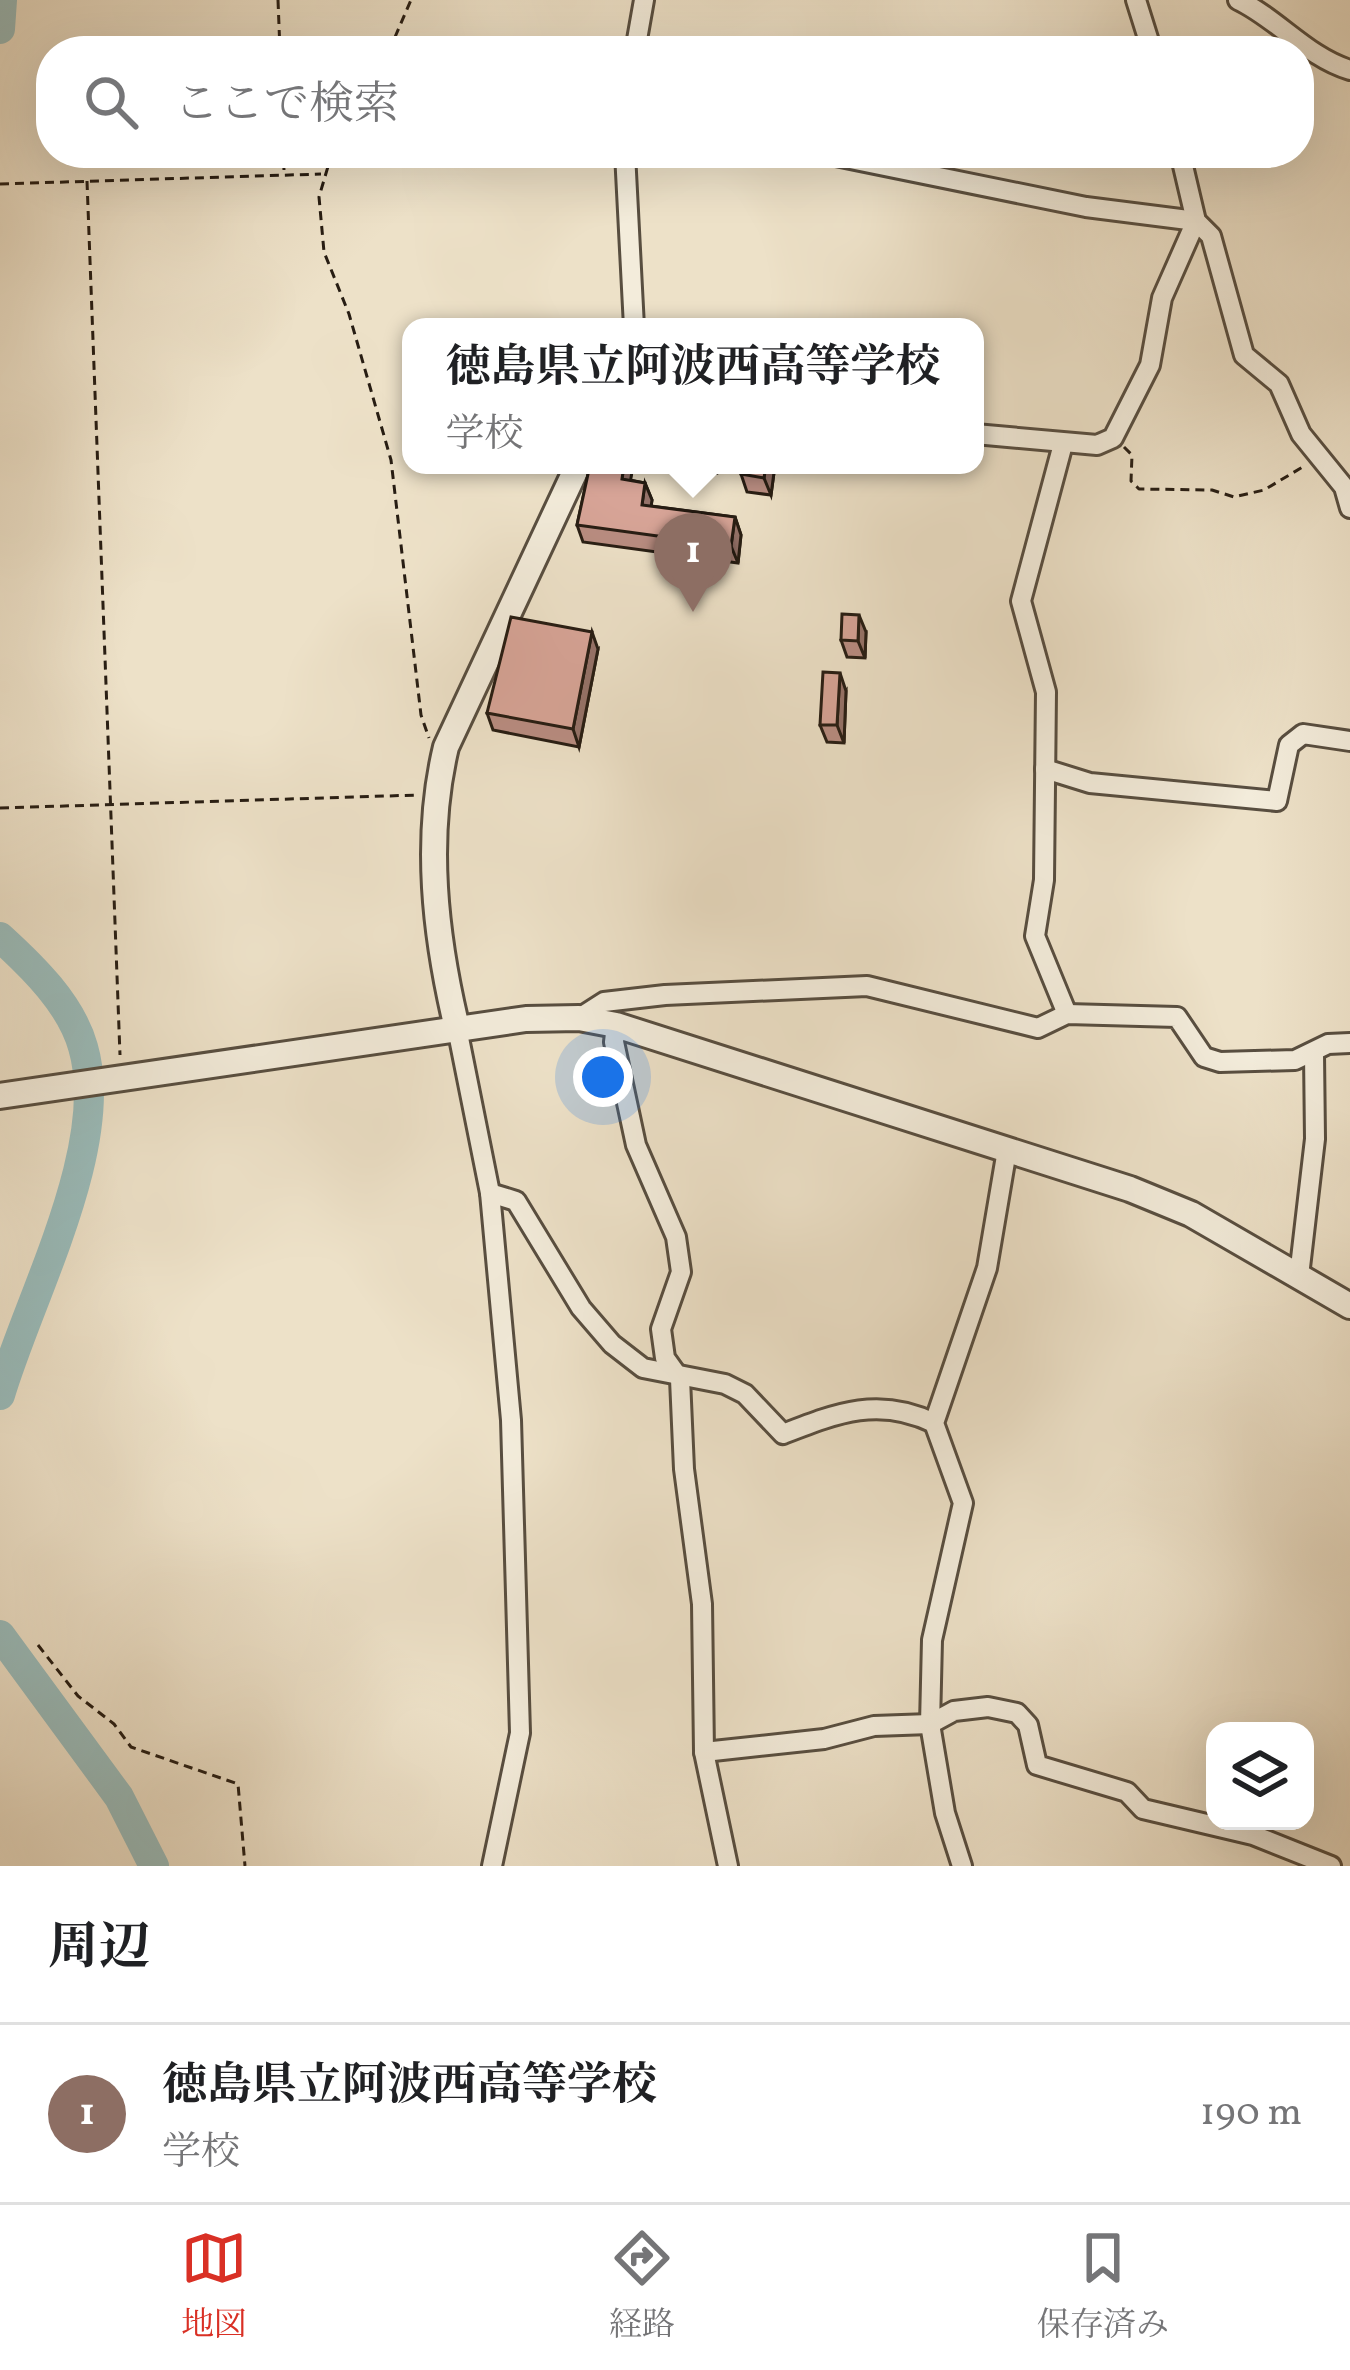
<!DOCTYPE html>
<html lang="ja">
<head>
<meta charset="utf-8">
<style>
	:root { --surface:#fff; --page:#f2f2f2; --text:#202124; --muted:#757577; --line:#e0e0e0; --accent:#d93025 }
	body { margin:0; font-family:Vollkorn,"Noto Serif JP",serif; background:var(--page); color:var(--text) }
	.controls { position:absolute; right:36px; bottom:36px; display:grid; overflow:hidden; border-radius:24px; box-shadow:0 12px 48px #0002 }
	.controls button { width:108px; height:108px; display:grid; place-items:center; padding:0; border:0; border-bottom:3px solid var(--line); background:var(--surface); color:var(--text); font:60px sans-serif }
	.you { position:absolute; left:603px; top:1077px; width:42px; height:42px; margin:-30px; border:9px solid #fff; border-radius:50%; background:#1a73e8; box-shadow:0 0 0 18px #1a73e833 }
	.badge { display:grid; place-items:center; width:78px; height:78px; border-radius:50%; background:var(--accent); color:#fff; font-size:39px; font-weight:700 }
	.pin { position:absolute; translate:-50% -99px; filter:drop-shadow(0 3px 6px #0008) }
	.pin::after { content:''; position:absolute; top:63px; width:42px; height:36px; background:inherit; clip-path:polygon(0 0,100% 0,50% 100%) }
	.popup { position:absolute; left:402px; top:318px; width:582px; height:156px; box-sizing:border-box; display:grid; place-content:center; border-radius:24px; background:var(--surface); filter:drop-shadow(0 3px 9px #0005); font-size:39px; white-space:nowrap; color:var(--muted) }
	.popup b { font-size:45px; color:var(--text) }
	.popup::after { content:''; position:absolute; left:50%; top:100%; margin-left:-24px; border:24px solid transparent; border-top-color:var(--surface) }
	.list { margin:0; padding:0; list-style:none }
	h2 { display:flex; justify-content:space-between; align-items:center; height:156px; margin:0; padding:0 48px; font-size:51px }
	h2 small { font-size:39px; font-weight:400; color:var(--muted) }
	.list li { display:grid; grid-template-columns:78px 1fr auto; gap:36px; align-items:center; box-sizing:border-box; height:180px; padding:0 48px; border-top:3px solid var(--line) }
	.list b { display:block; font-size:45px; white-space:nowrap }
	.list p { margin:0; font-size:39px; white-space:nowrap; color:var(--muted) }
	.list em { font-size:39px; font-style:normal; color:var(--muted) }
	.icon { flex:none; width:66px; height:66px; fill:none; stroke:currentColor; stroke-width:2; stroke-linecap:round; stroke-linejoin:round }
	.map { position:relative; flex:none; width:1350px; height:1866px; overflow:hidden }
	.search { position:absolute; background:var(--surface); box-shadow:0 12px 48px #0002; left:36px; right:36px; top:36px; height:132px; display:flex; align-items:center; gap:30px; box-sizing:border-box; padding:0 42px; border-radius:48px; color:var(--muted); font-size:45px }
	.sheet { height:336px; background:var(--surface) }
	nav { display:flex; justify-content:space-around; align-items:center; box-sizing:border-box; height:168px; border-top:3px solid var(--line); background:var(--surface); font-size:33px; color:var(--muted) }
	nav a { display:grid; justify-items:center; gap:6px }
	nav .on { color:var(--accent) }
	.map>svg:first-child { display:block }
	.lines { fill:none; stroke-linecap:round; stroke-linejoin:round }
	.river { stroke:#9abcbb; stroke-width:30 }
	.minor-casing { stroke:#584e40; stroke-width:24 }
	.tertiary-casing { stroke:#584e40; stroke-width:30 }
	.path { stroke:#271d13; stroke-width:3; stroke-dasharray:9 6; stroke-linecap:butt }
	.minor { stroke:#f3ecdb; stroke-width:18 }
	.tertiary { stroke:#f3ecdb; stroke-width:24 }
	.wall { fill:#b98d82; stroke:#271d13; stroke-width:3 }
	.shaded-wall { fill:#96736a; stroke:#271d13; stroke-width:3 }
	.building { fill:#d7a497; stroke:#271d13; stroke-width:3 }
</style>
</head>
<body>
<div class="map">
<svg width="1350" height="1866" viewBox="0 0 1350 1866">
	<rect width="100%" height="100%" fill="#ede1c8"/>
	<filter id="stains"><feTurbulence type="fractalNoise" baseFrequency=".00167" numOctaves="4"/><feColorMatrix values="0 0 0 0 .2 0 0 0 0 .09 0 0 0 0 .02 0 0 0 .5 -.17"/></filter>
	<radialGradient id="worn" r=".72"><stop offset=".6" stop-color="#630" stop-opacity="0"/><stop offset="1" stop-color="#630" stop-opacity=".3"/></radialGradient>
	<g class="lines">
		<g class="river">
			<path d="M 0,29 L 2,0"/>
			<path d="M 0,937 C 33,967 71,1004 83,1047 C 112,1146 29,1297 0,1395"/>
			<path d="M 0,1635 L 119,1797 L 154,1866"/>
		</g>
		<defs>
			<g id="minor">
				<path d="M 1136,0 L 1152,51"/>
				<path d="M 1238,0 C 1278,19 1307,57 1350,70"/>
				<path d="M 635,51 L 644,0"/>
				<path d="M 625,153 L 634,327"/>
				<path d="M 821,153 L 1086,207 L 1196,221"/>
				<path d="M 1180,153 L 1196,221 L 1211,236 L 1244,355 L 1279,384 L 1301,434 L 1344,487 L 1350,508"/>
				<path d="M 975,434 L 1097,445 L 1113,438 L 1150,365 L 1162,298 L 1196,221"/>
				<path d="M 1063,444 L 1021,601 L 1046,692 L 1044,880 L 1035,936 L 1067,1014"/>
				<path d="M 1045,769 L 1090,783 L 1277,801 L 1289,745 L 1303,734 L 1350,741"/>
				<path d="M 579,1018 L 604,1002 L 665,995 L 867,986 L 1038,1028 L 1067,1014 L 1177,1017 L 1204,1057 L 1220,1062 L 1295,1060 L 1328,1044 L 1350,1043"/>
				<path d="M 616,1025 L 614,1042 L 636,1145 L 676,1237 L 681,1272 L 661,1329 L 665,1358 L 680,1379 L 684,1469 L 702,1604 L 704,1752 L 728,1866"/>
				<path d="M 457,1028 L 490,1193 L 511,1420 L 520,1733 L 492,1866"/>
				<path d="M 490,1193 L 516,1201 L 581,1308 L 612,1344 L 643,1368 L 725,1384 L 745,1394 L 783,1434 C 837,1413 879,1396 934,1423"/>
				<path d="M 1299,1276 L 1315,1139 L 1314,1054"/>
				<path d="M 704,1752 L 824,1739 L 874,1726 L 930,1724 L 954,1711 L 988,1707 L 1017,1713 L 1028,1725 L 1037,1765 L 1127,1792 L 1143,1809 L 1253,1835 L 1331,1866"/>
				<path d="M 962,1866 L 945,1813 L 930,1724 L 932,1640 L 963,1503 L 934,1423 L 987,1268 L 1007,1150"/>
			</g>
			<g id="tertiary">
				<path d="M 457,1028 C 435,936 424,839 446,747 L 578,465"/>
				<path d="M 0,1096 L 526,1019 L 579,1018 L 616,1025 L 1130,1189 L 1191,1214 L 1350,1306"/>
			</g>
		</defs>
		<use href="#minor" class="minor-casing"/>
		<use href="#tertiary" class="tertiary-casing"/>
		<g class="path">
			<path d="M 278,0 L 280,51"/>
			<path d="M 389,51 L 411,0"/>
			<path d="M 283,153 L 284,170"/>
			<path d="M 332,153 L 319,197 L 324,252 L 349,314 L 391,460 L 421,715 L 429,738"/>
			<path d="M 87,181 L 120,1055"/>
			<path d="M 0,184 L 321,174"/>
			<path d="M 1124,447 L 1132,455 L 1131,481 L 1139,489 L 1212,490 L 1234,497 L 1264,490 L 1306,465"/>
			<path d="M 0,808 L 418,795"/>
			<path d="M 38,1645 L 78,1696 L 114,1724 L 131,1747 L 238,1784 L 245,1866"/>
		</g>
		<use href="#minor" class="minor"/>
		<use href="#tertiary" class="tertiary"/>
	</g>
	<g class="wall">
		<path d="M 590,465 L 633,465 L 630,480 L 645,483 L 652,500 L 651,506 L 735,517 L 741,535 L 738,563 L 583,542 L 577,525 Z"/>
		<path d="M 656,465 L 719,465 L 717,473 Z"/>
		<path d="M 775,465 L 771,495 L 747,492 L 741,474 Z"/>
		<path d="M 866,632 L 865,658 L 847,657 L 841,640 Z"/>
		<path d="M 598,649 L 579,747 L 493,730 L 487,713 Z"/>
		<path d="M 846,691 L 844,743 L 827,742 L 820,725 Z"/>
	</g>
	<g class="shaded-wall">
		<path d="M 624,465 L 633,465 L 628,497 L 622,479 Z"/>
		<path d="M 766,465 L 775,465 L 771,495 L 764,478 Z"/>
		<path d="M 645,483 L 652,500 L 649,522 L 642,505 Z"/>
		<path d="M 735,517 L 741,535 L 738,563 L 731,546 Z"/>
		<path d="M 859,615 L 866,632 L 865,658 L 858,641 Z"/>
		<path d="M 592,632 L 598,649 L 579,747 L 573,729 Z"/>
		<path d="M 840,673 L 846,691 L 844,743 L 837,725 Z"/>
	</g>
	<g class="building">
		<path d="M 590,465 L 624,465 L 622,479 L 645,483 L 642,505 L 735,517 L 731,546 L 577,525 Z"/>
		<path d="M 742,465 L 766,465 L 764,478 L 741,474 Z"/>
		<path d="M 842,614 L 859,615 L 858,641 L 841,640 Z"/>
		<path d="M 511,617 L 592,632 L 573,729 L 487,713 Z"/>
		<path d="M 823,672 L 840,673 L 837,725 L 820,725 Z"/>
	</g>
	<rect width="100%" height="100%" filter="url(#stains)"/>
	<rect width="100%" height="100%" fill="url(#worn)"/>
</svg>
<div class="controls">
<button><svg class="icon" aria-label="layers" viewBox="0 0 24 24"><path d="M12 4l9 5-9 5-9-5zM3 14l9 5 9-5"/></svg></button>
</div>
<div class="you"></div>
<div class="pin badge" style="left:693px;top:612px;background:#8d6e63">1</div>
<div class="popup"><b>徳島県立阿波西高等学校</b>学校</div>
<div class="search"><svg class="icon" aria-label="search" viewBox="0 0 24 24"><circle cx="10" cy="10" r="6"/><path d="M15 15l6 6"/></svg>ここで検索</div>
</div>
<section class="sheet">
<h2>周辺<small></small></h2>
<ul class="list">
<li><span class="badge" style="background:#8d6e63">1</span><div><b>徳島県立阿波西高等学校</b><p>学校</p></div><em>190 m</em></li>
</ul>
</section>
<nav>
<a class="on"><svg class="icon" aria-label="map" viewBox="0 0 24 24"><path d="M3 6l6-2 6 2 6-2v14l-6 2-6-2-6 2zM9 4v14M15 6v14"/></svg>地図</a>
<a><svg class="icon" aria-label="directions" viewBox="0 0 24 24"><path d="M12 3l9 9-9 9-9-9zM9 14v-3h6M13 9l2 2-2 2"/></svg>経路</a>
<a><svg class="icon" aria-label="saved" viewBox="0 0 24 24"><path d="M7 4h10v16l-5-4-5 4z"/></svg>保存済み</a>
</nav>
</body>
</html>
